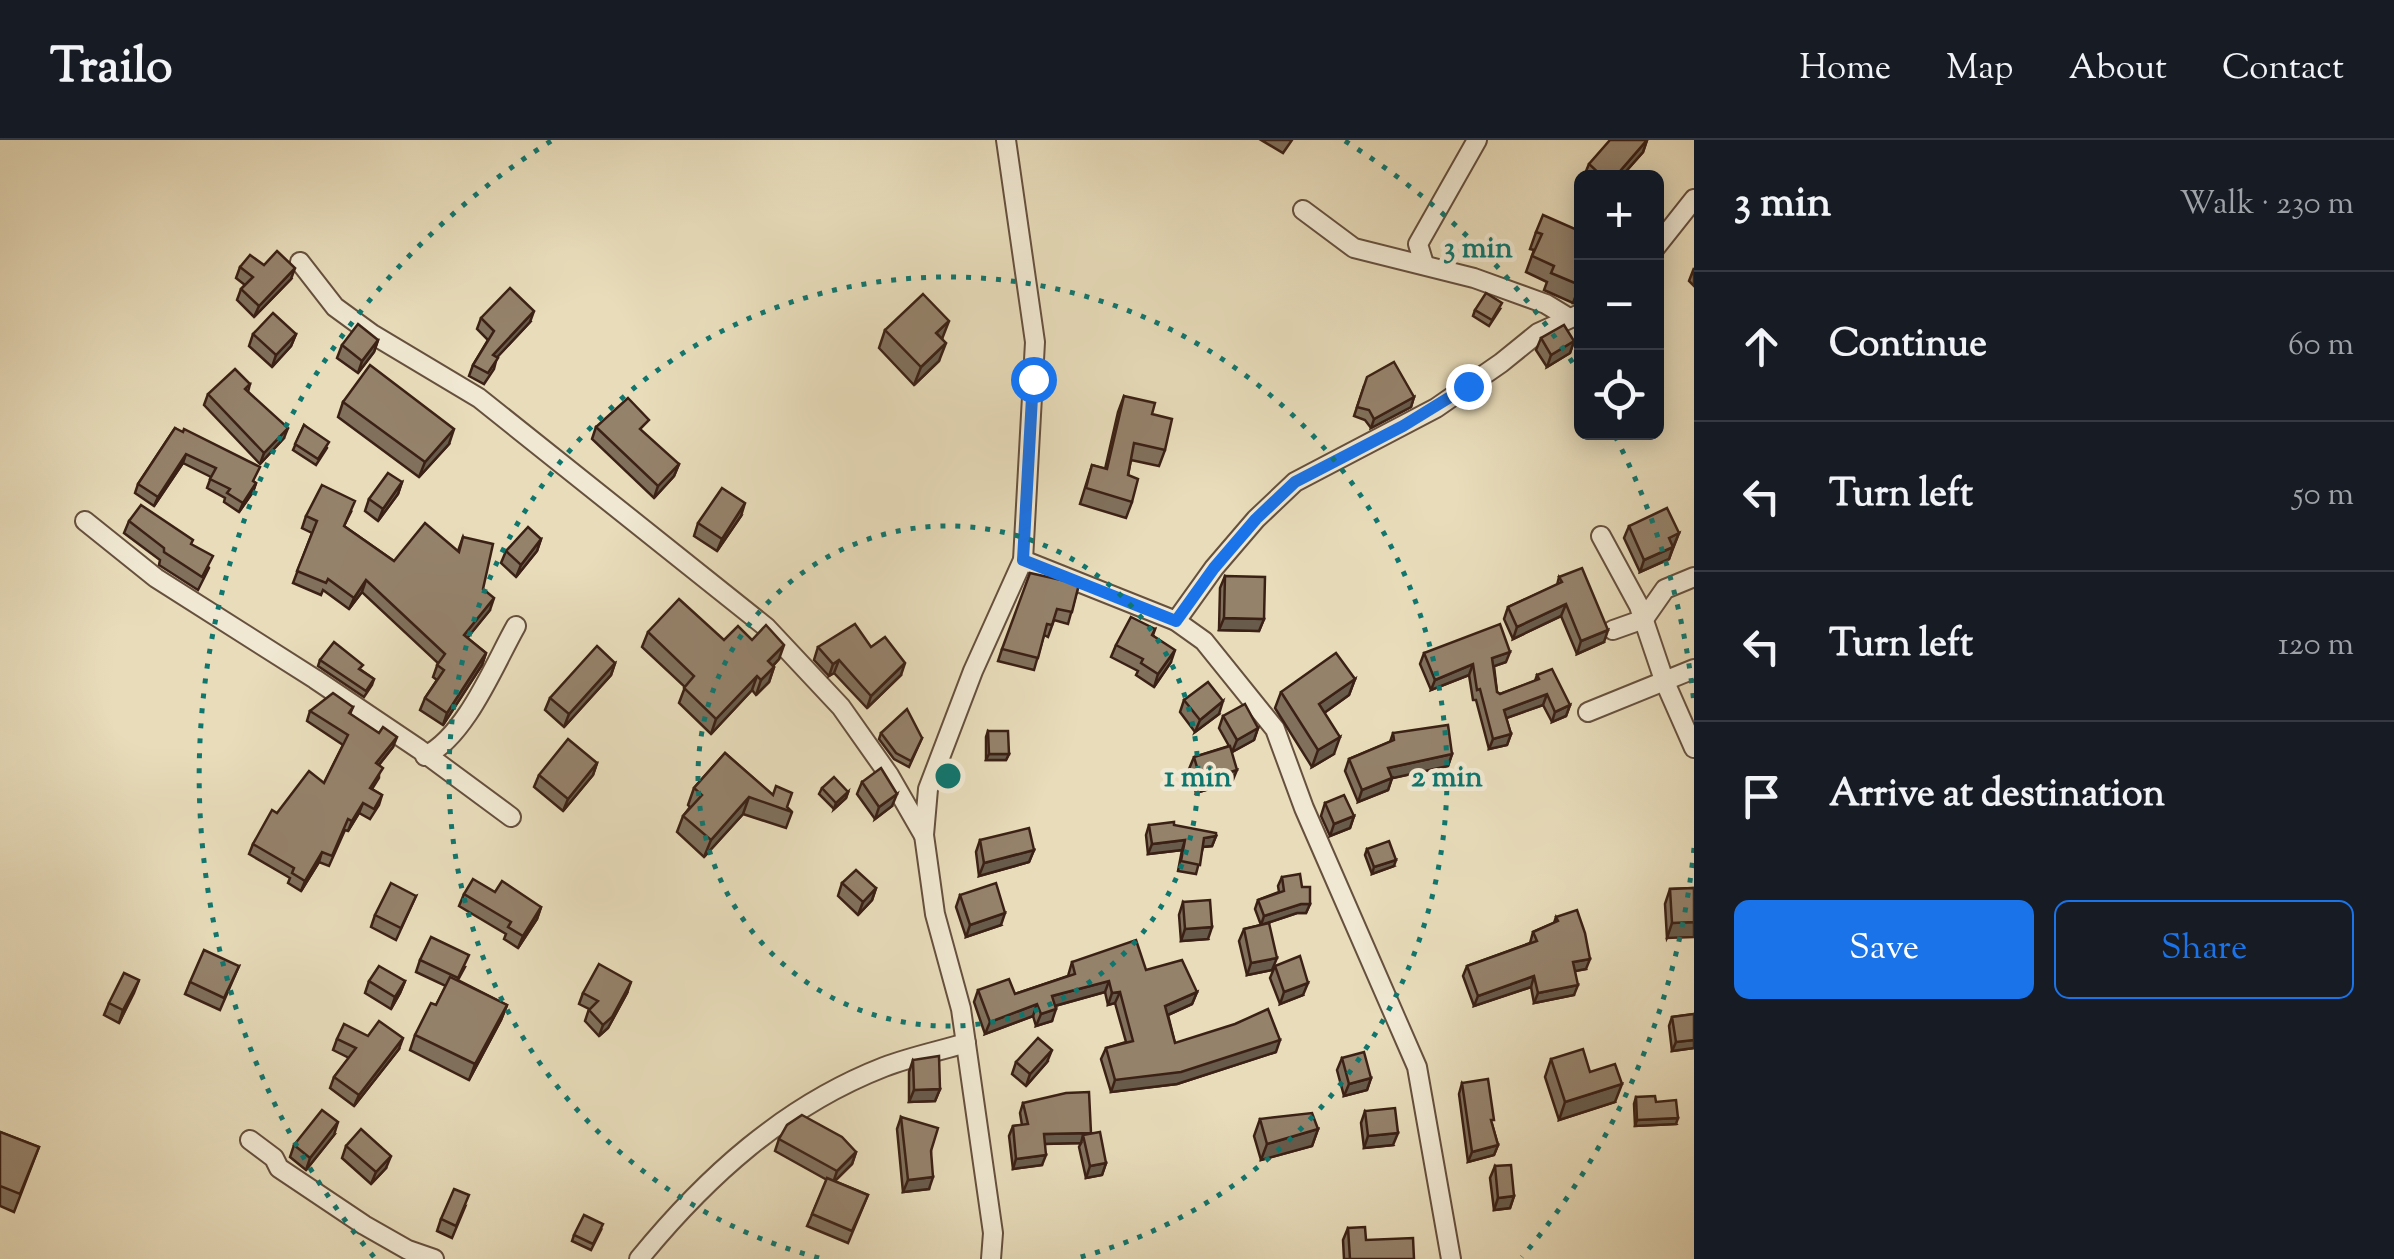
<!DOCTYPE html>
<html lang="en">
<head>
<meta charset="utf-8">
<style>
	:root { --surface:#171b24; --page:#20242c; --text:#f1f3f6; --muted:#9ea1a6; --line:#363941; --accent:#1a73e8 }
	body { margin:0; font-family:"Sorts Mill Goudy",serif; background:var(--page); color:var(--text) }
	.controls { position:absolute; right:30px; top:30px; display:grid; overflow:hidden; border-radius:15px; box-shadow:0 5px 25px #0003 }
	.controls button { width:90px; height:90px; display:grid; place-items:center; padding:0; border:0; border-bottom:2px solid var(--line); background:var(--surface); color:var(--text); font:50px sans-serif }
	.stop { position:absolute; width:30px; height:30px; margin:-22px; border:8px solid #1a73e8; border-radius:50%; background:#fff }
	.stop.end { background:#1a73e8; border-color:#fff; box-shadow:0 2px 10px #0008 }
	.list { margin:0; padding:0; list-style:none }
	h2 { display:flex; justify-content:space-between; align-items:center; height:130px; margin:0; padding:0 40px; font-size:42px }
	h2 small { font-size:32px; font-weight:400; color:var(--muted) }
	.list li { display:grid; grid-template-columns:65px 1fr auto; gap:30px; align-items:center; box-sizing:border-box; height:150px; padding:0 40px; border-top:2px solid var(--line) }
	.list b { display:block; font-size:38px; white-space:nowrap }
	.list em { font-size:32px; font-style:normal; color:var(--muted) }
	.actions { display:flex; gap:20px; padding:30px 40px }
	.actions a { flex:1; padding:22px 0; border:2px solid var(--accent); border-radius:15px; text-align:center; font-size:35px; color:var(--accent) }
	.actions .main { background:var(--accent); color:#fff }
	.icon { flex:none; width:55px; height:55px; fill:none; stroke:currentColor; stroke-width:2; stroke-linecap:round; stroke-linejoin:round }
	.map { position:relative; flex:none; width:1694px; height:1119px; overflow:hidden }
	header { display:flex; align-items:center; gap:60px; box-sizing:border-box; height:140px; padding:0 50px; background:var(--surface); border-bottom:2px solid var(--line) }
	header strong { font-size:48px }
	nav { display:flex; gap:55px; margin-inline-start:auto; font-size:35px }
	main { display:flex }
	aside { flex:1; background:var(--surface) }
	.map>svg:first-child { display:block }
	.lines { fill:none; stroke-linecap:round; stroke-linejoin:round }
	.street-casing { stroke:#66503e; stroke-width:22 }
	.street { stroke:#f0e8d2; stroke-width:18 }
	.wall { fill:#80705c; stroke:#3b2115; stroke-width:2.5 }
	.shaded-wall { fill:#685b4b; stroke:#3b2115; stroke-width:2.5 }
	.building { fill:#95826b; stroke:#3b2115; stroke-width:2.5 }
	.route { stroke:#1a73e8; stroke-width:12 }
	.ring { fill:none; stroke:#0f766e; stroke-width:5; stroke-dasharray:5 10 }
	.centre { fill:#0f766e; stroke:#f0e8d2; stroke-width:5 }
	.ring-label { font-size:30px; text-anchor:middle; font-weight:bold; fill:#0f766e; stroke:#f0e8d2; stroke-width:9; stroke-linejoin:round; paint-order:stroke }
</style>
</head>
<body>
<header>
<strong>Trailo</strong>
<nav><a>Home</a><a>Map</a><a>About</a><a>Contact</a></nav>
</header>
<main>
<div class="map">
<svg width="1694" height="1119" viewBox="0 0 1694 1119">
	<rect width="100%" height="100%" fill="#e8dcba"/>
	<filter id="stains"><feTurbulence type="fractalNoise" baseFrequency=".002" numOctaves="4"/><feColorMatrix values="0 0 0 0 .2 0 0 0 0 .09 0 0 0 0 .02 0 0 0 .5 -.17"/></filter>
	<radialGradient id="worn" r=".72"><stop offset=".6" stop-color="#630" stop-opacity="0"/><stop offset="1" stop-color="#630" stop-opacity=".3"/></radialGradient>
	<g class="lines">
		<defs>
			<g id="street">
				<path d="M 1303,70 L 1354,108 L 1474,138 L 1546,164 L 1569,178"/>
				<path d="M 1656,107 L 1694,59"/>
				<path d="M 300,122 L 335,167 L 372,194 L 479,258 L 766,487 L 841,567 L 889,635 L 923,694"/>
				<path d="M 1424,124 L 1418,104 L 1477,0"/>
				<path d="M 85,381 L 156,438 L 315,539 L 419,609 L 511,677"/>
				<path d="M 1601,396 L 1639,466 L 1664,540 L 1694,608"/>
				<path d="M 1023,420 L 1176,481 L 1204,501 L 1275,589 L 1304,668 L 1417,927 L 1451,1119"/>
				<path d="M 1176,481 L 1214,428 L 1256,379 L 1295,342 L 1436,268 L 1501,223 L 1538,193 L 1582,173"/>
				<path d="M 1613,490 L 1644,479 L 1665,449 L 1694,437"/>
				<path d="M 1588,572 L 1694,529"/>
				<path d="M 425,616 C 466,596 494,525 516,486"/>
				<path d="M 250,1000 L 274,1018 L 279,1028 L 364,1085 L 408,1110 L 434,1119"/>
				<path d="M 639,1119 C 706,1037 784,966 884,927 C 910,917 939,911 966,903"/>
				<path d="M 991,1119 L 993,1093 L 961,869 L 935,774 L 924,695 L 928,649 L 973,531 L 1023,420 L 1035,202 L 1006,0"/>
			</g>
		</defs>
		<use href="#street" class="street-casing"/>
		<use href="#street" class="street"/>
	</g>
	<g class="wall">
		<path d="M 1261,0 L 1292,0 L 1283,13 Z"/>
		<path d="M 1647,0 L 1643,12 L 1620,38 L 1586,38 L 1584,36 L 1589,24 Z"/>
		<path d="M 1536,92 L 1582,92 L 1582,163 L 1573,163 L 1544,150 L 1547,142 L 1526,132 L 1534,110 L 1530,109 Z"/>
		<path d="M 240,127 L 291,139 L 254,177 L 237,160 L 241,149 L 245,145 L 236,138 Z"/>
		<path d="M 1694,128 L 1694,146 L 1689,141 Z"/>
		<path d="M 1500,169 L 1489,186 L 1473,176 L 1475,170 Z"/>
		<path d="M 481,178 L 530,182 L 497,217 L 494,229 L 484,244 L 469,236 L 473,225 L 488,200 L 477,189 Z"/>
		<path d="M 885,190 L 942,199 L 939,221 L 914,245 L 879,208 Z"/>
		<path d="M 253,194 L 296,194 L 291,206 L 272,227 L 249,206 Z"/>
		<path d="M 1541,198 L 1574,201 L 1570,213 L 1547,227 L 1536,210 Z"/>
		<path d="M 378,200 L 374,212 L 358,233 L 337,218 L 342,205 Z"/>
		<path d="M 250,244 L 248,252 L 284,298 L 260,324 L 204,265 L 208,254 Z"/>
		<path d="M 1364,246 L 1414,257 L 1411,267 L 1371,288 L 1365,280 L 1354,276 Z"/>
		<path d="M 1124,256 L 1152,274 L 1165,310 L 1159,326 L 1131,320 L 1128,335 L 1132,362 L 1126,378 L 1080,364 L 1092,325 L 1105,329 L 1118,272 Z"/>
		<path d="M 343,262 L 449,304 L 419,337 L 338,277 Z"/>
		<path d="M 304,285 L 327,308 L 316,325 L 293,310 Z"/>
		<path d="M 596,287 L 679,324 L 674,336 L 654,358 L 592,299 Z"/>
		<path d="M 175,288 L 256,343 L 253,352 L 239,372 L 224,362 L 225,358 L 207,348 L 211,337 L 183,323 L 154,366 L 135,353 L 138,344 Z"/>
		<path d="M 402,342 L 398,354 L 378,381 L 365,371 L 369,359 Z"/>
		<path d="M 351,372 L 344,386 L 394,421 L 458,411 L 463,397 L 490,470 L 467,498 L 486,513 L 482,525 L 443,585 L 420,570 L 425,558 L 437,540 L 433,537 L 438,523 L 362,452 L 349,469 L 323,450 L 321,455 L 293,443 L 312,393 L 302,388 L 306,376 Z"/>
		<path d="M 741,376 L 717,411 L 694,396 L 698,383 Z"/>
		<path d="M 129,381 L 191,404 L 209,428 L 198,450 L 159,425 L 160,420 L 124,393 Z"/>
		<path d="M 1629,386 L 1679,393 L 1669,419 L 1640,432 L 1624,398 Z"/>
		<path d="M 541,399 L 537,411 L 516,437 L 501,423 L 506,411 Z"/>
		<path d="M 1225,436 L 1264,479 L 1259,491 L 1219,490 L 1220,448 Z"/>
		<path d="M 1559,437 L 1604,502 L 1577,514 L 1561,476 L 1513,499 L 1504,479 L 1508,467 L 1557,445 Z"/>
		<path d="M 1079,444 L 1068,484 L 1054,480 L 1048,497 L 1044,495 L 1034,530 L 998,521 L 1002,509 Z"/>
		<path d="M 1155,489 L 1153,495 L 1171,522 L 1154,547 L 1136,535 L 1138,531 L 1111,517 L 1116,505 Z"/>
		<path d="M 648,492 L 724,500 L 752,500 L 779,519 L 773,526 L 774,527 L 769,542 L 756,555 L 752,550 L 711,594 L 679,563 L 685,547 L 642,507 Z"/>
		<path d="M 818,507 L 871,507 L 901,535 L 867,568 L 834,533 L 829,536 L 814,520 Z"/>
		<path d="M 1424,513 L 1506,522 L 1494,526 L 1497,552 L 1500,554 L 1535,541 L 1537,535 L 1570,565 L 1566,576 L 1552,582 L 1543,565 L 1506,578 L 1511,594 L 1507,605 L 1489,609 L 1476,560 L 1473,560 L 1469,535 L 1431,550 L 1420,524 Z"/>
		<path d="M 320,520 L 361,530 L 374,539 L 372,545 L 364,557 L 318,526 Z"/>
		<path d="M 615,523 L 611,535 L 564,587 L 545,570 L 550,558 Z"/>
		<path d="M 1355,539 L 1349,555 L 1324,573 L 1334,614 L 1312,627 L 1275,568 L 1281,552 Z"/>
		<path d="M 1184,560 L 1219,574 L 1195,592 L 1180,572 Z"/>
		<path d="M 353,567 L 350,574 L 393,607 L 379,625 L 379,638 L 372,649 L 382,655 L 379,665 L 370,679 L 359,673 L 348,691 L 345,690 L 329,726 L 319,722 L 301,751 L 288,743 L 290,738 L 249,714 L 253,704 L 277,673 L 324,643 L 343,605 L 307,581 L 310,571 Z"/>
		<path d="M 1223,576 L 1258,588 L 1254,600 L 1232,612 L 1230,609 L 1232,642 L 1196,653 L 1189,629 L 1194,617 L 1229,606 L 1219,588 Z"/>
		<path d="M 988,591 L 1009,614 L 1006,620 L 986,620 L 986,597 Z"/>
		<path d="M 881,593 L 922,598 L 909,627 L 894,619 L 879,599 Z"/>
		<path d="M 1393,593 L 1452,614 L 1448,626 L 1392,638 L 1388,650 L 1358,662 L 1345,631 L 1349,619 L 1390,602 Z"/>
		<path d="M 725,613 L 792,672 L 786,688 L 743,674 L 704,717 L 677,692 L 683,676 L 690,667 L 688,665 L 694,648 Z"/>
		<path d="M 597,623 L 593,635 L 563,671 L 534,647 L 539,635 Z"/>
		<path d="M 862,642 L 892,666 L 875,679 L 857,654 Z"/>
		<path d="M 822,648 L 848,652 L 846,658 L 834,669 L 819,654 Z"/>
		<path d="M 1325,663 L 1354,676 L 1350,688 L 1330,696 L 1321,676 Z"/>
		<path d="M 1149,685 L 1216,696 L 1212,706 L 1203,707 L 1196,734 L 1178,731 L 1182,710 L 1148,714 L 1146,695 Z"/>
		<path d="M 980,700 L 1034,710 L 1029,722 L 979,736 L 976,712 Z"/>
		<path d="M 1367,709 L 1394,726 L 1372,734 L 1365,715 Z"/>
		<path d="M 1282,737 L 1302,747 L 1310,764 L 1306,773 L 1297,773 L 1262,785 L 1272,830 L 1247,835 L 1239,801 L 1244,789 L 1261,785 L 1255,769 L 1258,760 L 1279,752 L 1278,746 Z"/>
		<path d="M 842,743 L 876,748 L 872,760 L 858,775 L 838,756 Z"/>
		<path d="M 1694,748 L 1667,798 L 1665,764 L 1670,749 Z"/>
		<path d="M 495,752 L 541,767 L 537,779 L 518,808 L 504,799 L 506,794 L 459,766 L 464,754 Z"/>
		<path d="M 960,755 L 1001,785 L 966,797 L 956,767 Z"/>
		<path d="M 416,756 L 396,800 L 371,787 L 375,775 Z"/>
		<path d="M 1183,762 L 1208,799 L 1181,801 L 1179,775 Z"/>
		<path d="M 1556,777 L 1586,829 L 1575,831 L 1574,855 L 1534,863 L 1531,847 L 1474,866 L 1463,836 L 1467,826 L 1530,803 L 1533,792 L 1554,783 Z"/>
		<path d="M 420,820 L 465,827 L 458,840 L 507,865 L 501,880 L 469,940 L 410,910 L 415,895 L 436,865 L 446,846 L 416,832 Z"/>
		<path d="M 1072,822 L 1146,830 L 1197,852 L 1192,864 L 1168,875 L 1175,903 L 1276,912 L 1177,944 L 1111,952 L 1101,919 L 1106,908 L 1126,902 L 1115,863 L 1108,865 L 1105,852 L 1055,866 L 1052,881 L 1036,886 L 1033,876 L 985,894 L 974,862 L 978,850 L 1015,854 L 1068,836 Z"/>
		<path d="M 239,826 L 220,870 L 185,854 L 190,842 Z"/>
		<path d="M 1275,826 L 1303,855 L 1280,864 L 1270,838 Z"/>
		<path d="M 139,840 L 119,883 L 104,875 L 109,863 Z"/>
		<path d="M 369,841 L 405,841 L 400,853 L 391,869 L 365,853 Z"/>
		<path d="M 583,853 L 627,853 L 608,888 L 599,896 L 585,881 L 589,869 L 579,864 Z"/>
		<path d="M 1694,874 L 1694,908 L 1672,911 L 1669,886 L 1672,877 Z"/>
		<path d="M 368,896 L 399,909 L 354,966 L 330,948 L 334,937 L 349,918 L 333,910 L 337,899 Z"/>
		<path d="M 1342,918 L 1371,938 L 1367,950 L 1344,956 L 1337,930 Z"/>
		<path d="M 1551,919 L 1590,932 L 1615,962 L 1559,980 L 1545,937 Z"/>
		<path d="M 913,920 L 940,949 L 935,961 L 909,962 L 909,932 Z"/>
		<path d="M 1016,922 L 1047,922 L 1026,946 L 1012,934 Z"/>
		<path d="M 1462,943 L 1492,984 L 1498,1005 L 1494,1015 L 1468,1022 L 1459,954 Z"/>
		<path d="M 1636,957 L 1656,962 L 1676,984 L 1635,986 L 1634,964 Z"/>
		<path d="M 1023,963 L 1091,994 L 1106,1023 L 1102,1035 L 1086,1038 L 1079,1007 L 1081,1003 L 1045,1004 L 1042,1025 L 1013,1029 L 1009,996 L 1013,986 L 1022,985 L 1020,973 Z"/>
		<path d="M 1365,971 L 1393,1005 L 1364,1008 L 1361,983 Z"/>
		<path d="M 901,977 L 931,1011 L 929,1049 L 903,1052 L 897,989 Z"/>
		<path d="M 1260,979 L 1318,989 L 1312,1006 L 1261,1020 L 1254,996 Z"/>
		<path d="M 0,992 L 39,1007 L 14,1072 L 0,1066 Z"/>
		<path d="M 334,995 L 306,1030 L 290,1017 L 294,1005 Z"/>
		<path d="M 779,999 L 856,1012 L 852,1024 L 834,1041 L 868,1055 L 848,1103 L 807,1086 L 827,1040 L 775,1011 Z"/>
		<path d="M 346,1006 L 386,1028 L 371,1044 L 342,1018 Z"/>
		<path d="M 1495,1026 L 1514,1056 L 1510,1068 L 1494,1070 L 1490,1038 Z"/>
		<path d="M 465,1067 L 452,1098 L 437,1091 L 441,1079 Z"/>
		<path d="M 1348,1088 L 1366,1100 L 1414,1119 L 1344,1119 L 1343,1100 Z"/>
		<path d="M 601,1090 L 591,1110 L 572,1101 L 574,1095 Z"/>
	</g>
	<g class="shaded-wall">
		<path d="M 1647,0 L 1643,12 L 1620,38 L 1614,38 Z"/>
		<path d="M 295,128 L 291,139 L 254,177 L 259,166 Z"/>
		<path d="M 1582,146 L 1582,163 L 1573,163 L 1579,147 Z"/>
		<path d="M 534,171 L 530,182 L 489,226 L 493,215 Z"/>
		<path d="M 949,181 L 942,199 L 936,193 Z"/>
		<path d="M 296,194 L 291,206 L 272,227 L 276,215 Z"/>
		<path d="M 378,200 L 374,212 L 358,233 L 362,221 Z"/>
		<path d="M 1574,201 L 1570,213 L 1547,227 L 1551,215 Z"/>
		<path d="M 946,203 L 939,221 L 914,245 L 921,227 Z"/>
		<path d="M 1414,257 L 1411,267 L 1371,288 L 1374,279 Z"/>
		<path d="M 288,288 L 284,298 L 260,324 L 264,313 Z"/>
		<path d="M 454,289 L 449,304 L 419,337 L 425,322 Z"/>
		<path d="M 186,314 L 183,323 L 154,366 L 158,357 Z"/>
		<path d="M 679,324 L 674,336 L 654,358 L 658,346 Z"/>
		<path d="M 402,342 L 398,354 L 378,381 L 383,369 Z"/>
		<path d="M 256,343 L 253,352 L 239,372 L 243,363 Z"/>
		<path d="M 745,363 L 741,376 L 717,411 L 722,399 Z"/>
		<path d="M 1679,393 L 1674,405 L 1664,410 L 1669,398 Z"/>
		<path d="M 541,399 L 537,411 L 516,437 L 521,425 Z"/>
		<path d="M 1673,407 L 1669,419 L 1640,432 L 1644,420 Z"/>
		<path d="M 366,440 L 362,452 L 349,469 L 354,458 Z"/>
		<path d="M 494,458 L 490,470 L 460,507 L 464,495 Z"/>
		<path d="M 1566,464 L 1561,476 L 1513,499 L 1517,487 Z"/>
		<path d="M 1224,478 L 1264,479 L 1259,491 L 1219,490 Z"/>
		<path d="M 1608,490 L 1604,502 L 1577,514 L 1581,501 Z"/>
		<path d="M 784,505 L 779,519 L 763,536 L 768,521 Z"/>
		<path d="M 1175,510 L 1171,522 L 1154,547 L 1158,534 Z"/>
		<path d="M 1510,512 L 1506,522 L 1489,528 L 1492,518 Z"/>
		<path d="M 486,513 L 482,525 L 443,585 L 447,573 Z"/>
		<path d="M 839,520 L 834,533 L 829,536 L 833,524 Z"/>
		<path d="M 615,523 L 611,535 L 564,587 L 569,574 Z"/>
		<path d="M 905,523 L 901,535 L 867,568 L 871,556 Z"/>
		<path d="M 1473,524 L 1469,535 L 1431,550 L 1435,540 Z"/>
		<path d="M 774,527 L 769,542 L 756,555 L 761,540 Z"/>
		<path d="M 757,536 L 752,550 L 711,594 L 716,579 Z"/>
		<path d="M 1355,539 L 1349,555 L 1313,581 L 1319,564 Z"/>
		<path d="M 1547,554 L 1543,565 L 1501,580 L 1504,570 Z"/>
		<path d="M 1223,561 L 1219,574 L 1195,592 L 1200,580 Z"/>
		<path d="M 1570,565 L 1566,576 L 1552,582 L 1555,572 Z"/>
		<path d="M 1258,588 L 1254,600 L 1232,612 L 1237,600 Z"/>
		<path d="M 1511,594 L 1507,605 L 1489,609 L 1493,599 Z"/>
		<path d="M 397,597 L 393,607 L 372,633 L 376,623 Z"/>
		<path d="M 1340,597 L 1334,614 L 1312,627 L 1318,610 Z"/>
		<path d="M 989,614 L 1009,614 L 1006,620 L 986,620 Z"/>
		<path d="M 1452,614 L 1448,626 L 1384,640 L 1388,628 Z"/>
		<path d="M 597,623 L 593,635 L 563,671 L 568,659 Z"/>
		<path d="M 1237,630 L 1232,642 L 1196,653 L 1201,641 Z"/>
		<path d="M 1392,638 L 1388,650 L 1358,662 L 1362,650 Z"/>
		<path d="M 848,652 L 846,658 L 834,669 L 836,663 Z"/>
		<path d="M 897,654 L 892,666 L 875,679 L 879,667 Z"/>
		<path d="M 749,657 L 743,674 L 704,717 L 711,700 Z"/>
		<path d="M 363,663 L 359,673 L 348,691 L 352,681 Z"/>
		<path d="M 1354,676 L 1350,688 L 1330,696 L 1334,684 Z"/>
		<path d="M 1216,696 L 1212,706 L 1201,707 L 1204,698 Z"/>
		<path d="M 1185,700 L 1182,710 L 1148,714 L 1152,704 Z"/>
		<path d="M 1034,710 L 1029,722 L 979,736 L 984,723 Z"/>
		<path d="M 322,712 L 319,722 L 301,751 L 305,741 Z"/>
		<path d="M 1396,720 L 1394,726 L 1372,734 L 1374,727 Z"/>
		<path d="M 876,748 L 872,760 L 858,775 L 863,762 Z"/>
		<path d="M 1301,764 L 1310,764 L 1306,773 L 1297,773 L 1261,785 L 1264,776 Z"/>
		<path d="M 541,767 L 537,779 L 518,808 L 523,796 Z"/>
		<path d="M 1005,773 L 1001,785 L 966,797 L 970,785 Z"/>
		<path d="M 1694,782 L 1694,797 L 1667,798 L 1672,783 Z"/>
		<path d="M 1212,787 L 1208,799 L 1181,801 L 1185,789 Z"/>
		<path d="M 1277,818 L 1272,830 L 1247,835 L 1251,823 Z"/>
		<path d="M 1590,819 L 1586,829 L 1570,832 L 1573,822 Z"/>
		<path d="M 1534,836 L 1531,847 L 1474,866 L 1478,856 Z"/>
		<path d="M 139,840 L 134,853 L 119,883 L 123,870 Z"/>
		<path d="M 405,841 L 400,853 L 391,869 L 395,857 Z"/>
		<path d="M 1109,841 L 1105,852 L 1047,868 L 1052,856 Z"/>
		<path d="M 631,842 L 627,853 L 608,888 L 599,896 L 603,885 Z"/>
		<path d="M 1308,843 L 1303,855 L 1280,864 L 1284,852 Z"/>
		<path d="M 1578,845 L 1574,855 L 1534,863 L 1538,853 Z"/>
		<path d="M 1120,852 L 1115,863 L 1108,865 L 1112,853 Z"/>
		<path d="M 1197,852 L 1192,864 L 1161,878 L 1165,866 Z"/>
		<path d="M 1037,864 L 1033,876 L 985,894 L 990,882 Z"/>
		<path d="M 507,865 L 501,880 L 469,940 L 475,924 Z"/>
		<path d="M 1056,869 L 1052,881 L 1036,886 L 1041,874 Z"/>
		<path d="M 403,898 L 399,909 L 354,966 L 359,955 Z"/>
		<path d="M 1280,900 L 1276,912 L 1177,944 L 1111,952 L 1115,940 Z"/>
		<path d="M 1694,900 L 1694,908 L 1672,911 L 1676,902 Z"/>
		<path d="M 1052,910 L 1047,922 L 1026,946 L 1030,934 Z"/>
		<path d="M 1371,938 L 1367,950 L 1344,956 L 1349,944 Z"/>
		<path d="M 1622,944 L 1615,962 L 1559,980 L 1565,962 Z"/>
		<path d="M 940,949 L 935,961 L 909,962 L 914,950 Z"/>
		<path d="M 1678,978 L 1676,984 L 1635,986 L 1637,980 Z"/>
		<path d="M 338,982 L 334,995 L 306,1030 L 310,1018 Z"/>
		<path d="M 1318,989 L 1312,1006 L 1261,1020 L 1267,1004 Z"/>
		<path d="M 1091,993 L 1083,995 L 1081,1003 L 1040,1004 L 1044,994 Z"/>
		<path d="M 1398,993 L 1393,1005 L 1364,1008 L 1368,996 Z"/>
		<path d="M 1498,1005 L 1494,1015 L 1468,1022 L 1472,1012 Z"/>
		<path d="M 856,1012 L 852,1024 L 833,1043 L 837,1031 Z"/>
		<path d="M 1046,1015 L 1042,1025 L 1013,1029 L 1016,1019 Z"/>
		<path d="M 391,1016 L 386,1028 L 371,1044 L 376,1032 Z"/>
		<path d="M 1106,1023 L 1102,1035 L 1086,1038 L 1090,1026 Z"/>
		<path d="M 933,1037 L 929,1049 L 903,1052 L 908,1040 Z"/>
		<path d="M 1514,1056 L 1510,1068 L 1494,1070 L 1498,1058 Z"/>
	</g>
	<g class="building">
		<path d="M 1610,0 L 1647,0 L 1614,38 L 1604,38 L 1589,24 Z"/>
		<path d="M 1543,75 L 1582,92 L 1582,146 L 1551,133 L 1554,126 L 1532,116 L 1542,94 L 1536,92 Z"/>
		<path d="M 277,111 L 295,128 L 259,166 L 241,149 L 253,137 L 240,127 L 250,115 L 264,125 Z"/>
		<path d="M 510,148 L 534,171 L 493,215 L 498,218 L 488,233 L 473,225 L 494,191 L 481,178 Z"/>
		<path d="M 1486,153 L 1502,163 L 1492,180 L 1475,170 Z"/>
		<path d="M 923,154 L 949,181 L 936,193 L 946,203 L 921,227 L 885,190 Z"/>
		<path d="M 273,173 L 296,194 L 276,215 L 253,194 Z"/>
		<path d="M 358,184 L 378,200 L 362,221 L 342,205 Z"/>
		<path d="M 1564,185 L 1574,201 L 1551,215 L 1541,198 Z"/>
		<path d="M 1394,222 L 1414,257 L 1374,279 L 1369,270 L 1357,267 L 1367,237 Z"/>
		<path d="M 370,225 L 454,289 L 425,322 L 343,262 Z"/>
		<path d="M 235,229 L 250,244 L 245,249 L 288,288 L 264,313 L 208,254 Z"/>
		<path d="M 1124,256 L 1155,263 L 1152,274 L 1172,279 L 1165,310 L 1134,303 L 1128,335 L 1138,339 L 1132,362 L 1086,348 L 1092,325 L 1107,329 Z"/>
		<path d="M 628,258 L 649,280 L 640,289 L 679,324 L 658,346 L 596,287 Z"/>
		<path d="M 304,285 L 329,302 L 318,319 L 295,304 Z"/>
		<path d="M 175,288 L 183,292 L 184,289 L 260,327 L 253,341 L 256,343 L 243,363 L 227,353 L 230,349 L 210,339 L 216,328 L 186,314 L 158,357 L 138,344 Z"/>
		<path d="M 388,333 L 402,342 L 383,369 L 369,359 Z"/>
		<path d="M 322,345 L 355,361 L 344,386 L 394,421 L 425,383 L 459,412 L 463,397 L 493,404 L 483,449 L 494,458 L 464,495 L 486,513 L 447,573 L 425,558 L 444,530 L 437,525 L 445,514 L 366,440 L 354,458 L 328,439 L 326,443 L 297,431 L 317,381 L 306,376 Z"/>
		<path d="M 722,348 L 745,363 L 722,399 L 698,383 Z"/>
		<path d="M 141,365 L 193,400 L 191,404 L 213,416 L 202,437 L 164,412 L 164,408 L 129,381 Z"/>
		<path d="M 1667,368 L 1679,393 L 1669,398 L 1673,407 L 1644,420 L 1629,386 Z"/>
		<path d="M 528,387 L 541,399 L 521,425 L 506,411 Z"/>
		<path d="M 1582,428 L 1608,490 L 1581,501 L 1566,464 L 1517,487 L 1508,467 L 1562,442 L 1559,437 Z"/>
		<path d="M 1030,433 L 1079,444 L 1072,472 L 1057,469 L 1052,485 L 1047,484 L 1038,518 L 1002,509 Z"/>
		<path d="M 1225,436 L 1265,437 L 1264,479 L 1224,478 Z"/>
		<path d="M 679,459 L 724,500 L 738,486 L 752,500 L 766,485 L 784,505 L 768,521 L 774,527 L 761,540 L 757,536 L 716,579 L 684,548 L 694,536 L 648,492 Z"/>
		<path d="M 1131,477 L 1155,489 L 1152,495 L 1175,510 L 1158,534 L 1141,523 L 1143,519 L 1116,505 Z"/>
		<path d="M 855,484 L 871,507 L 885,497 L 905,523 L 871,556 L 839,520 L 833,524 L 818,507 Z"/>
		<path d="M 1500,484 L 1510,512 L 1492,518 L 1497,552 L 1500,554 L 1539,539 L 1537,535 L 1552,529 L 1570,565 L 1555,572 L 1547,554 L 1504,570 L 1511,594 L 1493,599 L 1480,549 L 1477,550 L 1473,524 L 1435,540 L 1424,513 Z"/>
		<path d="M 334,502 L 363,525 L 359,529 L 374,539 L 366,551 L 320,520 Z"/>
		<path d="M 597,506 L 615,523 L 569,574 L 550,558 Z"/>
		<path d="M 1336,513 L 1355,539 L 1319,564 L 1340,597 L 1318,610 L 1281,552 Z"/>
		<path d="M 1208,542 L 1223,561 L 1200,580 L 1184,560 Z"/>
		<path d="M 333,553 L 353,567 L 349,573 L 379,593 L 383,587 L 397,597 L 376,623 L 383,628 L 370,648 L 382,655 L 374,669 L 363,663 L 352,681 L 348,679 L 332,716 L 322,712 L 305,741 L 292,733 L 294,728 L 253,704 L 272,670 L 277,673 L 309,631 L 324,643 L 348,595 L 310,571 Z"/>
		<path d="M 1245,564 L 1258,588 L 1237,600 L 1223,576 Z"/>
		<path d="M 907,569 L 922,598 L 911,621 L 896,613 L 881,593 Z"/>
		<path d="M 1448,585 L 1452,614 L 1388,628 L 1392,638 L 1362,650 L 1349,619 L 1394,600 L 1393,593 Z"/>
		<path d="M 988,591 L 1008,591 L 1009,614 L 989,614 Z"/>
		<path d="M 568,599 L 597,623 L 568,659 L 539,635 Z"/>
		<path d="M 1230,606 L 1237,630 L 1201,641 L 1194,617 Z"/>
		<path d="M 725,613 L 773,655 L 776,646 L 792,653 L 787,667 L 792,672 L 749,657 L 711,700 L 683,676 L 702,655 L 694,648 Z"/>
		<path d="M 881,628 L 897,654 L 879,667 L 862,642 Z"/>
		<path d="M 834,637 L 848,652 L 836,663 L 822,648 Z"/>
		<path d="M 1344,655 L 1354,676 L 1334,684 L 1325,663 Z"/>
		<path d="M 1174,682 L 1174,685 L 1216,693 L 1216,696 L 1204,698 L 1200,725 L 1181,721 L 1185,700 L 1152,704 L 1149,685 Z"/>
		<path d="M 1029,688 L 1034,710 L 984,723 L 980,700 Z"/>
		<path d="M 1389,701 L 1396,720 L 1374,727 L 1367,709 Z"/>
		<path d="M 856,730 L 876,748 L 863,762 L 842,743 Z"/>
		<path d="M 1300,734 L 1302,747 L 1310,747 L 1310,764 L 1301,764 L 1264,776 L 1258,760 L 1284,751 L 1282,737 Z"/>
		<path d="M 473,739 L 495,752 L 502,741 L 541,767 L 523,796 L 508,787 L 511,782 L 464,754 Z"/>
		<path d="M 391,743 L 416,756 L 401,788 L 375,775 Z"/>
		<path d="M 996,743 L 1005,773 L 970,785 L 960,755 Z"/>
		<path d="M 1694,748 L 1694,782 L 1672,783 L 1670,749 Z"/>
		<path d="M 1210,760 L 1212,787 L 1185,789 L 1183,762 Z"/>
		<path d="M 1577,770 L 1585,793 L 1590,819 L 1573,822 L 1578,845 L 1538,853 L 1534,836 L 1478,856 L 1467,826 L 1537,801 L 1533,792 L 1558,781 L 1556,777 Z"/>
		<path d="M 1269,783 L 1277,818 L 1251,823 L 1244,789 Z"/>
		<path d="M 431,797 L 469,815 L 458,838 L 420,820 Z"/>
		<path d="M 1136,800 L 1146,830 L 1182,820 L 1197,852 L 1165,866 L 1175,903 L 1235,884 L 1268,869 L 1280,900 L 1181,932 L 1115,940 L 1106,908 L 1133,901 L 1120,852 L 1112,853 L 1109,841 L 1052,856 L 1056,869 L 1041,874 L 1037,864 L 990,882 L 978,850 L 1009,839 L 1015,854 L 1075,834 L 1072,822 Z"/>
		<path d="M 204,810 L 239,826 L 224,858 L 190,842 Z"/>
		<path d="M 1300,816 L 1308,843 L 1284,852 L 1275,826 Z"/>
		<path d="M 599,824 L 631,842 L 612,877 L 603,885 L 589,870 L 598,861 L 583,853 Z"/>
		<path d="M 379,826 L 405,841 L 395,857 L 369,841 Z"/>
		<path d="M 124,833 L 139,840 L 123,870 L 109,863 Z"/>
		<path d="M 450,837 L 507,865 L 475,924 L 415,895 L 431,863 L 436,865 Z"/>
		<path d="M 1694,874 L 1694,900 L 1676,902 L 1672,877 Z"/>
		<path d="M 379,881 L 403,898 L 359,955 L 334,937 L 356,908 L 337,899 L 344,884 L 368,896 Z"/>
		<path d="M 1038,898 L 1052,910 L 1030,934 L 1016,922 Z"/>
		<path d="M 1583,909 L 1590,932 L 1615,924 L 1622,944 L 1565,962 L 1551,919 Z"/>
		<path d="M 1364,912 L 1371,938 L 1349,944 L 1342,918 Z"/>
		<path d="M 939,916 L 940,949 L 914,950 L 913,920 Z"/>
		<path d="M 1488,939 L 1494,980 L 1491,980 L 1498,1005 L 1472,1012 L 1462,943 Z"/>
		<path d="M 1089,952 L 1091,993 L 1044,994 L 1046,1015 L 1016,1019 L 1013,986 L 1028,984 L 1023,963 L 1066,953 Z"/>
		<path d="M 1655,956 L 1656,962 L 1676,960 L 1678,978 L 1637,980 L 1636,957 Z"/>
		<path d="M 1395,968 L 1398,993 L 1368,996 L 1365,971 Z"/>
		<path d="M 322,970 L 338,982 L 310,1018 L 294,1005 Z"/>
		<path d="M 1312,973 L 1318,989 L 1267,1004 L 1260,979 Z"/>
		<path d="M 802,975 L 842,997 L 856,1012 L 837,1031 L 779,999 L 787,985 Z"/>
		<path d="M 901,977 L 938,988 L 931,1011 L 933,1037 L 908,1040 Z"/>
		<path d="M 361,989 L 391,1016 L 376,1032 L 346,1006 Z"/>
		<path d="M 0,992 L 39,1007 L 20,1054 L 0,1046 Z"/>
		<path d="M 1100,992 L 1106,1023 L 1090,1026 L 1083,995 Z"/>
		<path d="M 1511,1025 L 1514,1056 L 1498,1058 L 1495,1026 Z"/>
		<path d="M 827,1038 L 868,1055 L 852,1091 L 812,1074 Z"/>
		<path d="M 454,1049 L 469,1055 L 456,1086 L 441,1079 Z"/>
		<path d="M 584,1075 L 603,1084 L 593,1104 L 574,1095 Z"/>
		<path d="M 1365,1087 L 1366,1100 L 1413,1098 L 1414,1119 L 1350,1119 L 1348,1088 Z"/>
	</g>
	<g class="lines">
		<path class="route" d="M 1033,239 L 1023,420 L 1176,481 L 1214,428 L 1256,379 L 1295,342 L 1403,286 L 1468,246"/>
	</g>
	<g class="ring">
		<circle cx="948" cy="636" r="250"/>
		<path d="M819 1118A499 499 0 1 1 1077 1118"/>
		<path d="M1694 708A749 749 0 0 1 1522 1117M374 1117A749 749 0 0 1 551 1M1345 1A749 749 0 0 1 1580 234M1615 296A749 749 0 0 1 1694 564"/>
	</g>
	<circle cx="948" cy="636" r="15" class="centre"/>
	<g class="ring-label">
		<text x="1478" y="117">3 min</text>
		<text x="1198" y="646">1 min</text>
		<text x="1447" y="646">2 min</text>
	</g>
	<rect width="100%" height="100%" filter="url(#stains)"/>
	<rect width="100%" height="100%" fill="url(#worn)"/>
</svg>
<div class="controls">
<button>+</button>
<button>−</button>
<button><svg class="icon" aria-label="locate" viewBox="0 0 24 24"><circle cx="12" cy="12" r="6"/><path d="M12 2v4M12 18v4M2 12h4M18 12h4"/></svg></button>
</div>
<div class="stop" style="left:1033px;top:239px"></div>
<div class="stop end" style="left:1468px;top:246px"></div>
</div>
<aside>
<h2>3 min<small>Walk · 230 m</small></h2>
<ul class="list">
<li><svg class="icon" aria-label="ahead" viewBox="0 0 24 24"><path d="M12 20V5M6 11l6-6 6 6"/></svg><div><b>Continue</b></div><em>60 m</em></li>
<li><svg class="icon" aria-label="left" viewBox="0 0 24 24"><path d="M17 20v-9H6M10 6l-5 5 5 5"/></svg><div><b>Turn left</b></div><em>50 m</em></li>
<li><svg class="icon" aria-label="left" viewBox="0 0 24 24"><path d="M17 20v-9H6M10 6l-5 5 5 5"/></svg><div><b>Turn left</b></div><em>120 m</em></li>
<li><svg class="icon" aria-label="arrive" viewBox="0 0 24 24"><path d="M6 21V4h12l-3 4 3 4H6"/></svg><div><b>Arrive at destination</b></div></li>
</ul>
<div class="actions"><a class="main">Save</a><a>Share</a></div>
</aside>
</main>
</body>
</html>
